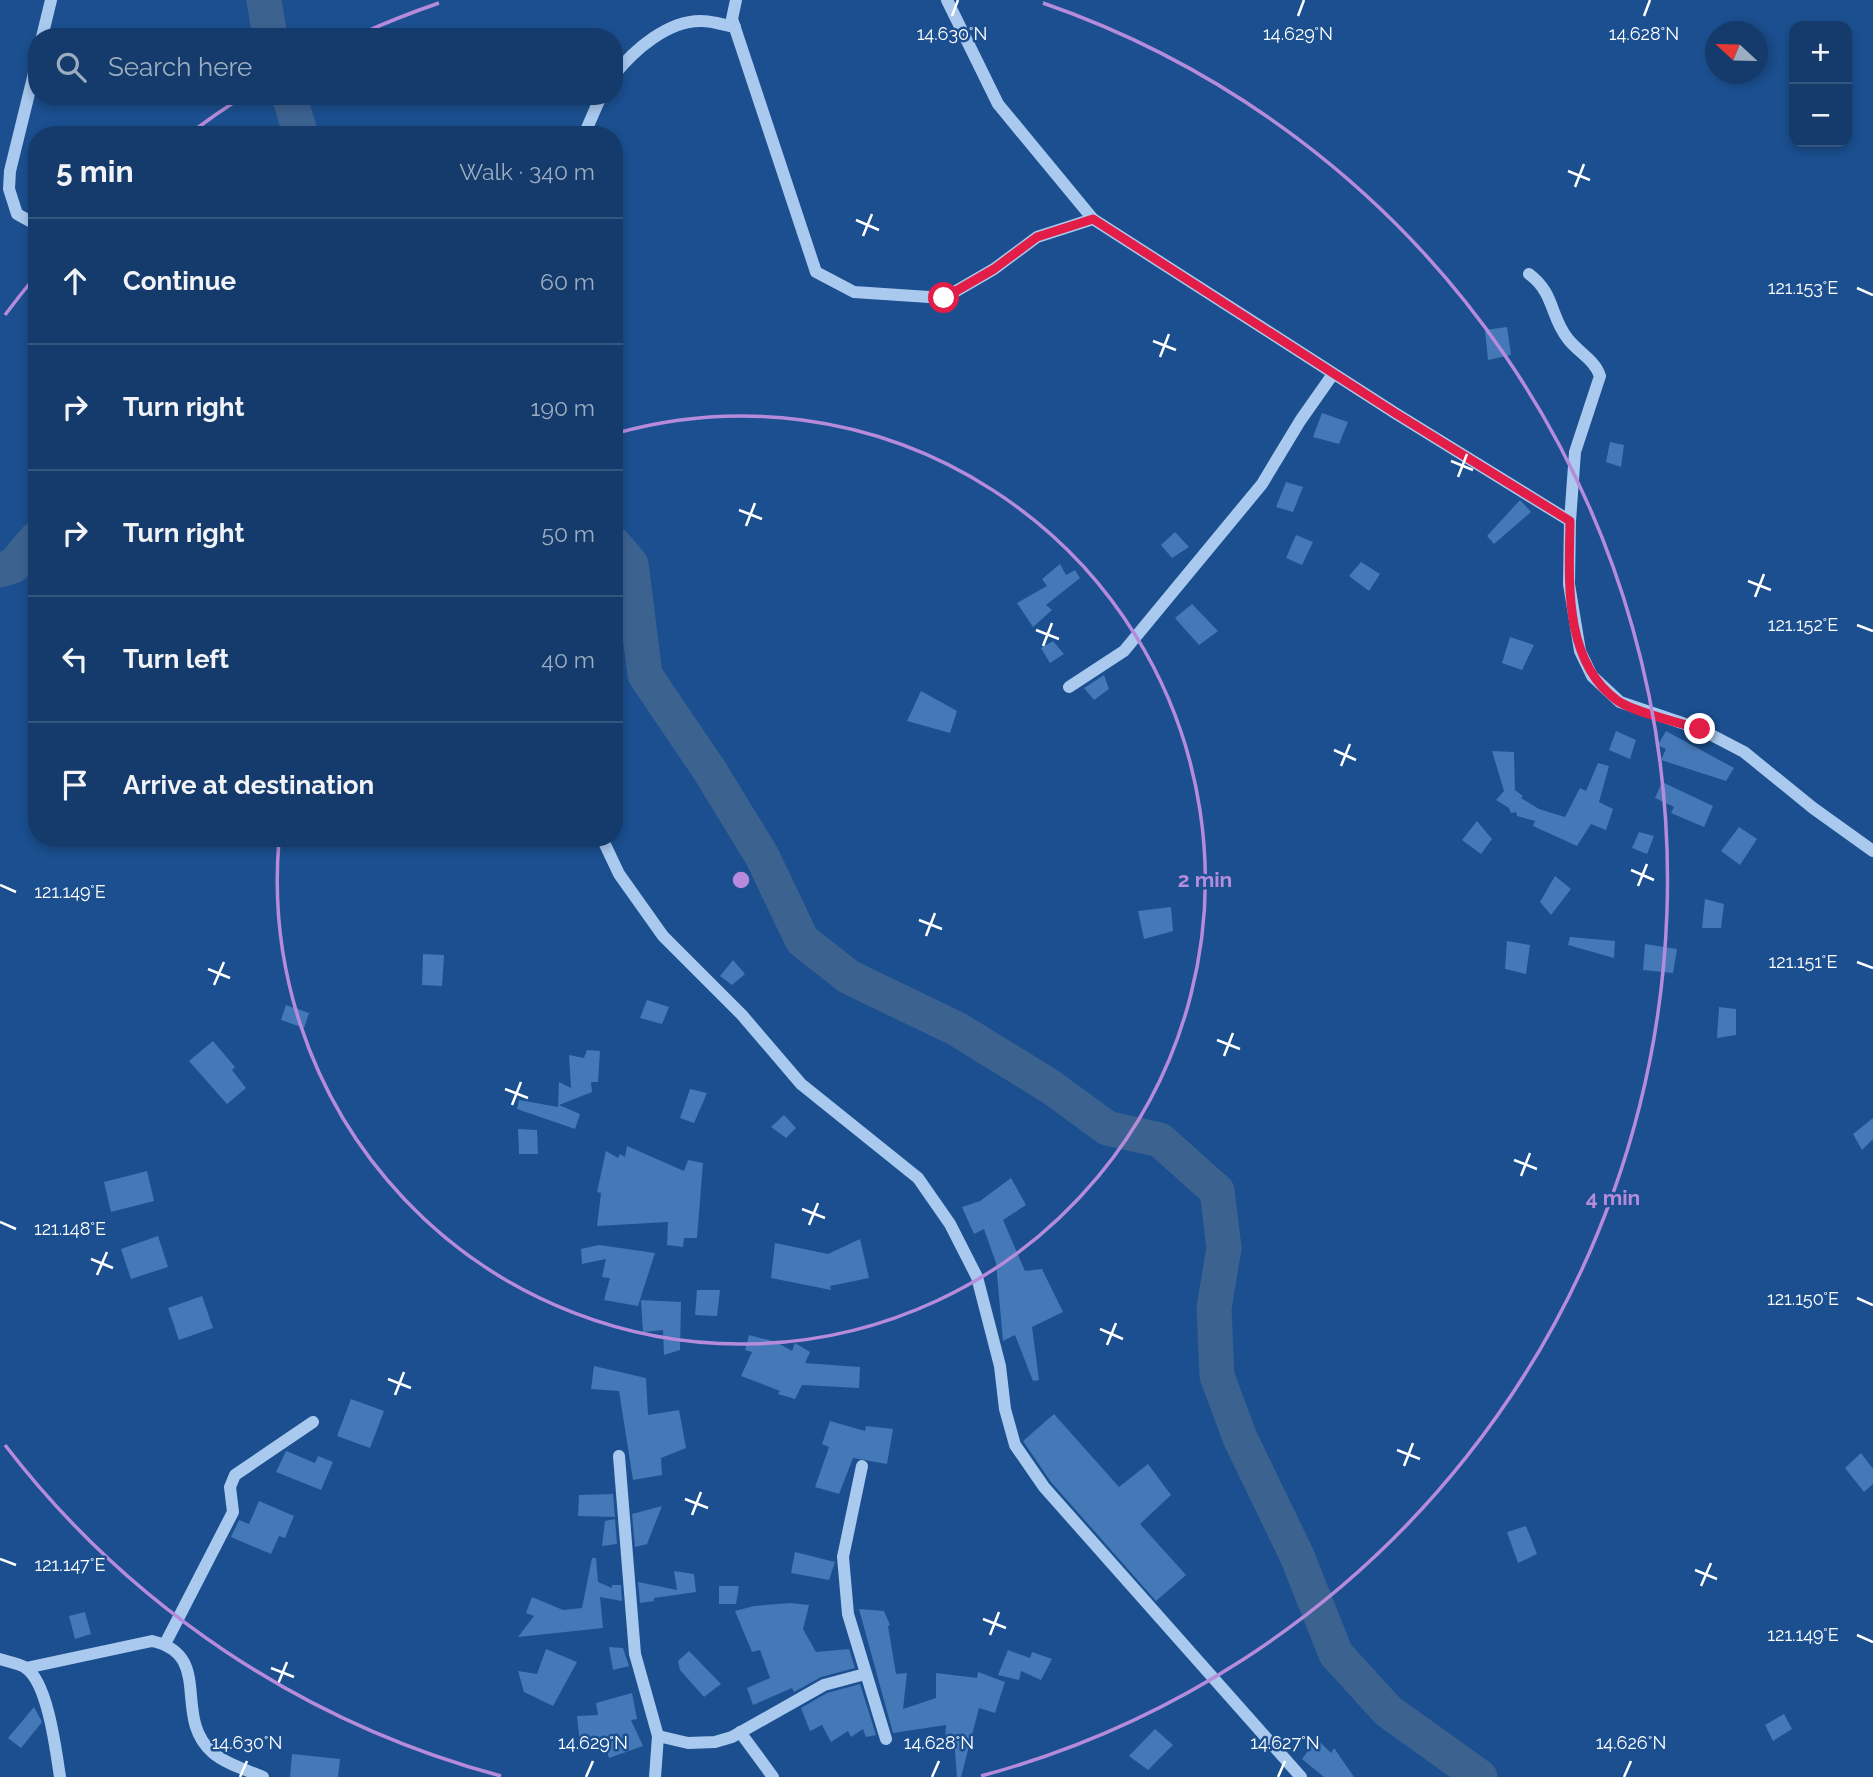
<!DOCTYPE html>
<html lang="en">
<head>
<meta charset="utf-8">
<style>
	:root { --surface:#143b6b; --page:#214673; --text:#f1f3f6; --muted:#9dadc1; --line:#33557e }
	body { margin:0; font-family:Raleway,sans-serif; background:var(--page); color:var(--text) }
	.controls { position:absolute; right:21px; top:21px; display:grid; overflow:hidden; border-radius:14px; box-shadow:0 4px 10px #0003 }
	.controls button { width:63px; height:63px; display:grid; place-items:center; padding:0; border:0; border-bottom:2px solid var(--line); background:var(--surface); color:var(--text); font:35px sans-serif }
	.compass { position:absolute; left:1705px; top:21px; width:63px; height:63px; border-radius:50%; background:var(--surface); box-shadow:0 4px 10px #0003; rotate:292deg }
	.stop { position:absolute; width:21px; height:21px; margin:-16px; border:5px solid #e11d48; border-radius:50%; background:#fff }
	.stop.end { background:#e11d48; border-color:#fff; box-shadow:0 2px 7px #0008 }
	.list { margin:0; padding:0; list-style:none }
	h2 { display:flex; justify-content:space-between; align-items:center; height:91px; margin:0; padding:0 28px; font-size:30px }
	h2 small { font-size:23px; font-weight:400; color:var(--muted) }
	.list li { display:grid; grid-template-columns:46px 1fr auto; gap:21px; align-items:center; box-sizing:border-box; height:126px; padding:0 28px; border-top:2px solid var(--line) }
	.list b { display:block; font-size:26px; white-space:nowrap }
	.list em { font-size:23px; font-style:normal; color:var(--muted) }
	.icon { flex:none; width:38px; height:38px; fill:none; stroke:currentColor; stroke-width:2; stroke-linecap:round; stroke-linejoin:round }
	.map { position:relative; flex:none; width:1873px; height:1777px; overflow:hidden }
	.search { position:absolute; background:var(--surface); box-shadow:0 4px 10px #0003; left:28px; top:28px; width:595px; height:77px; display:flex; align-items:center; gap:18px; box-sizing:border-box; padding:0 24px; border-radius:28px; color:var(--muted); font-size:26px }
	.panel { position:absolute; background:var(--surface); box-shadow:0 4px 10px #0003; left:28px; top:126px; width:595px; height:721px; border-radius:28px }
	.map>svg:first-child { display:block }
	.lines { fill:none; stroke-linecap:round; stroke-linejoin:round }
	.river { stroke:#3c6290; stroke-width:35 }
	.building { fill:#4478b7 }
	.minor { stroke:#a9c9ee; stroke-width:12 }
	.route { stroke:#e11d48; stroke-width:9 }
	.ticks { fill:none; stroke:#fff; stroke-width:2.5 }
	.ring { fill:none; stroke:#b68bdc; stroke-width:3.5 }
	.ticks-label { font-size:18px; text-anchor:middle; fill:#fff; stroke:#1b4f8f; stroke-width:5; stroke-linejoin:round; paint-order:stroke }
	.centre { fill:#b68bdc; stroke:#1b4f8f; stroke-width:3.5 }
	.ring-label { font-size:21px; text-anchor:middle; font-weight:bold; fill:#b68bdc; stroke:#1b4f8f; stroke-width:5; stroke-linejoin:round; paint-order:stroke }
</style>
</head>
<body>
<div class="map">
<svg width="1873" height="1777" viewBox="0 0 1873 1777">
	<rect width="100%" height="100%" fill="#1b4f8f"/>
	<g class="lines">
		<g class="river">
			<path d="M 264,0 L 270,37"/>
			<path d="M 289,96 L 301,135"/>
			<path d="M 614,544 L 631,564 L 645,675 L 710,771 L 762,856 L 802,940 L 849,977 L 957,1029 L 1051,1087 L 1107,1128 L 1160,1140 L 1217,1191 L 1224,1248 L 1214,1308 L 1217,1376 L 1240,1438 L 1297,1556 L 1336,1654 L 1388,1711 L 1480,1777"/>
			<path d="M 0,570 L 13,566 L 37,538"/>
		</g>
	</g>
	<g class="building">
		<path d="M 1507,327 L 1511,355 L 1488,360 L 1485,330 Z"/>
		<path d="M 1322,413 L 1348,422 L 1339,444 L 1313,437 Z"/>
		<path d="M 1610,442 L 1624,445 L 1621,467 L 1606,462 Z"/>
		<path d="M 1286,482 L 1303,487 L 1293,512 L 1276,507 Z"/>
		<path d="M 1520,500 L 1531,512 L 1494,544 L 1487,536 Z"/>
		<path d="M 1175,532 L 1189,547 L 1172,558 L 1161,545 Z"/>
		<path d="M 1296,535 L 1313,542 L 1302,565 L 1286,558 Z"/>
		<path d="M 1361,562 L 1380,574 L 1369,591 L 1349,576 Z"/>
		<path d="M 1060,564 L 1066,575 L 1075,570 L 1080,578 L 1046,605 L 1052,610 L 1033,627 L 1017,603 L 1047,586 L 1042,579 Z"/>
		<path d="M 1192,604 L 1218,631 L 1199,645 L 1175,618 Z"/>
		<path d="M 1510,637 L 1534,645 L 1522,670 L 1502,663 Z"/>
		<path d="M 1053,641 L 1064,654 L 1050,663 L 1041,648 Z"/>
		<path d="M 1104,675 L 1109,689 L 1094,700 L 1084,688 Z"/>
		<path d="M 921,691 L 957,711 L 950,733 L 907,721 Z"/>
		<path d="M 1616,731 L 1636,740 L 1630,759 L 1609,750 Z"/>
		<path d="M 1666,731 L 1734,768 L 1726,781 L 1661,760 L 1666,749 L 1658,745 Z"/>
		<path d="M 1492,751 L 1514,752 L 1515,790 L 1523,796 L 1521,798 L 1539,809 L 1565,817 L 1580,788 L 1586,791 L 1598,763 L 1609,766 L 1599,802 L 1613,809 L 1606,830 L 1591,824 L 1577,846 L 1533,826 L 1535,821 L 1517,816 L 1516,812 L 1511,813 L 1509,808 L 1496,800 L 1504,791 Z"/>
		<path d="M 1662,782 L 1713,806 L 1704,827 L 1671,813 L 1674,807 L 1655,798 Z"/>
		<path d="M 1477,821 L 1492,839 L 1481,854 L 1462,840 Z"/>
		<path d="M 1739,827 L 1757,839 L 1740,865 L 1721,851 Z"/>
		<path d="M 1639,832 L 1654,836 L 1647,854 L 1632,848 Z"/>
		<path d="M 1555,876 L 1571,889 L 1551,915 L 1540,902 Z"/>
		<path d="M 1705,899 L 1724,904 L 1721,928 L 1702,928 Z"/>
		<path d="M 1171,907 L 1173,931 L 1144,939 L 1138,911 Z"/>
		<path d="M 1570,937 L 1615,941 L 1614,958 L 1568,945 Z"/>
		<path d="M 1507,941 L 1530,945 L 1526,974 L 1505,969 Z"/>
		<path d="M 1645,944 L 1677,949 L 1673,973 L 1643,970 Z"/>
		<path d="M 423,954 L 444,955 L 442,986 L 422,985 Z"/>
		<path d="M 733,960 L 745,974 L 732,985 L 720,976 Z"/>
		<path d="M 647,1000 L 669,1007 L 662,1024 L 640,1018 Z"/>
		<path d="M 286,1005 L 309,1013 L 304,1028 L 281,1020 Z"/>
		<path d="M 1719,1007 L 1736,1009 L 1736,1035 L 1717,1038 Z"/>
		<path d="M 213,1041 L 235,1067 L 232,1070 L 246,1088 L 227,1104 L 189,1061 Z"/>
		<path d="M 587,1050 L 600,1051 L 598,1082 L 591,1082 L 592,1092 L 559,1105 L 580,1114 L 575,1129 L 517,1109 L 519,1100 L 558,1107 L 559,1082 L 571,1088 L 569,1055 L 584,1058 Z"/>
		<path d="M 690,1089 L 707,1093 L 694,1123 L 680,1118 Z"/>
		<path d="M 784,1115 L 796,1128 L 786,1138 L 771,1127 Z"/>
		<path d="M 1873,1118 L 1873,1139 L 1862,1150 L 1853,1134 Z"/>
		<path d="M 518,1129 L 537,1130 L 538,1154 L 519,1154 Z"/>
		<path d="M 627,1146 L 684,1171 L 688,1160 L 703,1163 L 697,1238 L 684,1238 L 683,1247 L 667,1245 L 668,1222 L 597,1226 L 601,1193 L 597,1192 L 606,1151 L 618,1158 L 620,1154 L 625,1157 Z"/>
		<path d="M 147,1171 L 154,1201 L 111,1212 L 104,1182 Z"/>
		<path d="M 1011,1178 L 1026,1205 L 1003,1220 L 1025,1271 L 1042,1269 L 1063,1312 L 1032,1327 L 1039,1380 L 1033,1381 L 1015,1335 L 1003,1341 L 996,1263 L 984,1229 L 974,1234 L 962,1207 L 980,1201 Z"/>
		<path d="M 158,1236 L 168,1267 L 131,1279 L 121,1249 Z"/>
		<path d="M 860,1239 L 869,1278 L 830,1286 L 831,1290 L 771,1278 L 775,1243 L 828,1254 Z"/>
		<path d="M 599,1245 L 655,1253 L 638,1306 L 604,1300 L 610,1278 L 602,1277 L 606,1259 L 582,1264 L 581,1249 Z"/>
		<path d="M 697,1290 L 720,1290 L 717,1316 L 695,1315 Z"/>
		<path d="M 202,1296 L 213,1328 L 179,1340 L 168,1308 Z"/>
		<path d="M 641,1300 L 681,1302 L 680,1350 L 664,1355 L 663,1330 L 643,1332 Z"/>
		<path d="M 749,1335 L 776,1342 L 792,1351 L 795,1343 L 810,1352 L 805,1363 L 860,1367 L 859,1388 L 802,1385 L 795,1399 L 778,1394 L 780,1391 L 741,1376 L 752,1352 L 745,1350 Z"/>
		<path d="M 594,1366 L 646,1378 L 648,1415 L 679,1410 L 686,1448 L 661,1458 L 662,1475 L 633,1480 L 619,1391 L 591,1389 Z"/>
		<path d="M 351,1399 L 384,1411 L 370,1448 L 337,1436 Z"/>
		<path d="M 1054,1414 L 1119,1487 L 1148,1464 L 1171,1495 L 1140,1524 L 1186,1575 L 1156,1601 L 1051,1482 L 1023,1441 Z"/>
		<path d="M 830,1421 L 865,1431 L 866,1426 L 893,1429 L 887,1464 L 853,1458 L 839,1494 L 815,1487 L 829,1447 L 822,1444 Z"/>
		<path d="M 286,1451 L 315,1463 L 318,1456 L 333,1462 L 321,1490 L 276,1472 Z"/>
		<path d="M 1861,1453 L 1873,1469 L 1873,1484 L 1864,1492 L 1845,1468 Z"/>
		<path d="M 613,1494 L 615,1517 L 578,1516 L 579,1495 Z"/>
		<path d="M 259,1501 L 294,1516 L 285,1538 L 279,1536 L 271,1554 L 231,1537 L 239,1520 L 249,1524 Z"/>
		<path d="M 662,1506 L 647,1544 L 635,1547 L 632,1514 Z"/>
		<path d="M 615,1519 L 617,1544 L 602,1546 L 605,1521 Z"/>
		<path d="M 1526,1526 L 1537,1554 L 1518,1563 L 1507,1532 Z"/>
		<path d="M 795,1552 L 835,1562 L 829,1580 L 791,1573 Z"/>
		<path d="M 592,1558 L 596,1558 L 598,1582 L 612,1588 L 612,1585 L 621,1585 L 622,1601 L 600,1597 L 603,1628 L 518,1637 L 534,1616 L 526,1613 L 532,1597 L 563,1610 L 582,1608 Z"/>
		<path d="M 674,1571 L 694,1574 L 696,1592 L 654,1598 L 654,1601 L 640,1603 L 638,1582 L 677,1590 Z"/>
		<path d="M 719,1586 L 739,1586 L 736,1604 L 719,1604 Z"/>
		<path d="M 790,1603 L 809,1605 L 803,1629 L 816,1652 L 849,1649 L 855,1668 L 821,1677 L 794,1692 L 792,1688 L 753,1705 L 747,1688 L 770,1678 L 760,1650 L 752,1652 L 735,1611 L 754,1606 Z"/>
		<path d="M 859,1609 L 884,1611 L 890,1625 L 888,1626 L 896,1674 L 907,1673 L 903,1709 L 936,1698 L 936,1673 L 977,1678 L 978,1672 L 1005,1682 L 995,1713 L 979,1708 L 961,1777 L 957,1777 L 954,1739 L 945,1740 L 946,1725 L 893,1733 Z"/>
		<path d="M 85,1612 L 91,1634 L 75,1639 L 69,1616 Z"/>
		<path d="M 609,1647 L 623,1648 L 629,1666 L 613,1670 Z"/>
		<path d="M 546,1649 L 577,1662 L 553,1706 L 524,1692 L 518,1671 L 537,1674 Z"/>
		<path d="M 1008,1650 L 1030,1658 L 1032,1652 L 1052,1659 L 1041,1680 L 1021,1671 L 1019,1680 L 998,1675 Z"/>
		<path d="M 689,1651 L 721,1684 L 704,1697 L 680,1670 L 678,1661 Z"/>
		<path d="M 860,1684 L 876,1735 L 866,1737 L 863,1729 L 851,1737 L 848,1731 L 831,1742 L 822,1725 L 810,1731 L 801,1708 L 827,1693 Z"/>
		<path d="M 632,1693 L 637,1719 L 631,1720 L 643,1746 L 609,1758 L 603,1737 L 580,1743 L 577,1716 L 598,1715 L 596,1703 Z"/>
		<path d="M 34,1707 L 42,1722 L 21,1748 L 8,1738 Z"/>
		<path d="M 1784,1714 L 1792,1729 L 1773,1741 L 1765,1725 Z"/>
		<path d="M 1155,1729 L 1173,1745 L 1148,1770 L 1129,1756 Z"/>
		<path d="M 1317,1739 L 1331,1753 L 1334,1748 L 1354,1777 L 1324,1777 L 1302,1759 Z"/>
		<path d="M 292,1754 L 340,1759 L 338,1777 L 290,1777 Z"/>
	</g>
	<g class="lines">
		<g class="minor">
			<path d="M 736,0 L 732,19 L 816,272 L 854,292 L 944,298 L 994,269 L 1037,237 L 1093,219 L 1395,413 L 1570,521 L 1569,584 L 1580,651 L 1592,676 L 1620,702 L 1700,729 L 1744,752 L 1813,808 L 1873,851"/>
			<path d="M 947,0 L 998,104 L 1093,219"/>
			<path d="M 42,37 L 51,0"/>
			<path d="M 37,61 L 10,171 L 9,189 L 17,214 L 37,225"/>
			<path d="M 614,75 C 634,50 668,20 702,21 C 712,21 724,25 735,27"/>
			<path d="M 584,135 L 601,96"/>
			<path d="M 1529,274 C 1555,293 1550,317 1568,339 C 1578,352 1595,360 1600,376 L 1575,452 L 1570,521"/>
			<path d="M 1069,687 L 1124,651 L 1262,484 L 1300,421 L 1333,374"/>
			<path d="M 602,838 L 619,874 L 663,936 L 742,1015 L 801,1084 L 918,1178 L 950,1224 L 977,1277 L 1000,1366 L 1005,1409 L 1015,1445 L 1044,1487 L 1301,1777"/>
			<path d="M 619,1456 L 635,1654 L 658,1736 L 655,1777"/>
			<path d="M 862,1466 L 843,1557 L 848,1614 L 886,1739"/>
			<path d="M 165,1644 L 233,1512 L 230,1487 L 235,1475 L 313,1422"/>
			<path d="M 0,1659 C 8,1662 19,1663 26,1668 C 48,1683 56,1751 60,1777"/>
			<path d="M 26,1668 L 152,1641 C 215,1655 171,1717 213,1753 C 226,1764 247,1770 263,1777"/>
			<path d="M 740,1732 L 773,1777"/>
			<path d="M 658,1736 L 688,1743 L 715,1742 L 732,1737 L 824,1685 L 865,1674"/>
		</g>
	</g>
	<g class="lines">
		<path class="route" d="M 944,298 L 994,269 L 1037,237 L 1093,219 L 1395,413 L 1570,521 C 1569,581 1563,662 1618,701 C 1634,712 1680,723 1700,729"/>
	</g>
	<path class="ticks" d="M 952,16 L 958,0M 1298,16 L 1304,0M 1644,16 L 1650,0M 1568,171 L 1590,180M 1575,187 L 1584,164M 856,220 L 879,230M 863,236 L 872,214M 1857,288 L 1873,295M 1153,341 L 1176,350M 1160,357 L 1169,334M 1451,461 L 1473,470M 1458,477 L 1467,454M 739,510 L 762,519M 746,526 L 755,503M 1748,581 L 1771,590M 1755,597 L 1764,574M 1857,625 L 1873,631M 1036,630 L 1059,639M 1043,646 L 1052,623M 1334,750 L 1356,760M 1341,766 L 1350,744M 1631,870 L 1654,880M 0,885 L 16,892M 1638,886 L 1647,864M 919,920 L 942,929M 926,936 L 935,913M 1857,962 L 1873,968M 208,969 L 230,978M 214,985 L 224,962M 1217,1040 L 1240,1049M 1224,1056 L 1233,1033M 505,1089 L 528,1098M 512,1105 L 521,1082M 1514,1160 L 1537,1169M 1521,1176 L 1530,1153M 802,1209 L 825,1218M 0,1222 L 16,1229M 809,1225 L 818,1203M 91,1259 L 113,1268M 97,1275 L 107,1252M 1857,1298 L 1873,1305M 1100,1329 L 1123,1339M 1107,1345 L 1116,1323M 388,1379 L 411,1388M 395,1395 L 404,1372M 1397,1450 L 1420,1459M 1404,1466 L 1413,1443M 685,1499 L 708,1508M 692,1515 L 701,1492M 0,1559 L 16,1565M 1695,1570 L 1717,1579M 1701,1586 L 1711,1563M 983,1619 L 1006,1628M 990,1635 L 999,1612M 1857,1635 L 1873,1642M 271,1668 L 294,1677M 278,1684 L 287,1662M 240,1777 L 247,1761M 586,1777 L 593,1761M 932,1777 L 939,1761M 1278,1777 L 1285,1761M 1624,1777 L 1631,1761"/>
	<g class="ring">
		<path d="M617 433A464 464 0 1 1 279 840"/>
		<path d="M501 1776A928 928 0 0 1 5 1445M5 315A928 928 0 0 1 35 277M189 134A928 928 0 0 1 242 97M356 36A928 928 0 0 1 439 3M1043 3A928 928 0 0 1 981 1776"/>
	</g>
	<g class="ticks-label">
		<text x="952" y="40">14.630°N</text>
		<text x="1298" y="40">14.629°N</text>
		<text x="1644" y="40">14.628°N</text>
		<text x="1803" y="294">121.153°E</text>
		<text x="1803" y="631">121.152°E</text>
		<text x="70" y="898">121.149°E</text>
		<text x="1803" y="968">121.151°E</text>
		<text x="70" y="1235">121.148°E</text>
		<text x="1803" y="1305">121.150°E</text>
		<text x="70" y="1571">121.147°E</text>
		<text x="1803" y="1641">121.149°E</text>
		<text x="247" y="1749">14.630°N</text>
		<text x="593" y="1749">14.629°N</text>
		<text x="939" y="1749">14.628°N</text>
		<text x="1285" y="1749">14.627°N</text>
		<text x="1631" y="1749">14.626°N</text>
	</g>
	<circle cx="741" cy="880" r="10" class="centre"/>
	<g class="ring-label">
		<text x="1205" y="887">2 min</text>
		<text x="1613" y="1205">4 min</text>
	</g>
</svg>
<div class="controls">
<button>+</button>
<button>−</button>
</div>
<svg class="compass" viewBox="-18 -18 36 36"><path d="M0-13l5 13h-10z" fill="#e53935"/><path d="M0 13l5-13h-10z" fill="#9dadc1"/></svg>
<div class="stop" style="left:944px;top:298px"></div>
<div class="stop end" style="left:1700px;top:729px"></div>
<div class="search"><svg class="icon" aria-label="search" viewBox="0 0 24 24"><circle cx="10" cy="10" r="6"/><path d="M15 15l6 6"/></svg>Search here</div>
<section class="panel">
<h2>5 min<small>Walk · 340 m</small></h2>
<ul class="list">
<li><svg class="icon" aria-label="ahead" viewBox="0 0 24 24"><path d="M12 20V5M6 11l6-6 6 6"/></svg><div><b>Continue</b></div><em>60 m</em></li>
<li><svg class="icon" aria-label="right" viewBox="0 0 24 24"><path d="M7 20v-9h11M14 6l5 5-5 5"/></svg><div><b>Turn right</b></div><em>190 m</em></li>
<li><svg class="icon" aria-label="right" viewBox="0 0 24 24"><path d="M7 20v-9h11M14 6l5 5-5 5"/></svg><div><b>Turn right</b></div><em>50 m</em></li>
<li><svg class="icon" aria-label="left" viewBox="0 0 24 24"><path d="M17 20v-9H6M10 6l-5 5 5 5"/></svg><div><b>Turn left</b></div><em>40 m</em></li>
<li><svg class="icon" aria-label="arrive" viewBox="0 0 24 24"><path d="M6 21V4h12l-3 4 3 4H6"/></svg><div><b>Arrive at destination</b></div></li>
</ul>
</section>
</div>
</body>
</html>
